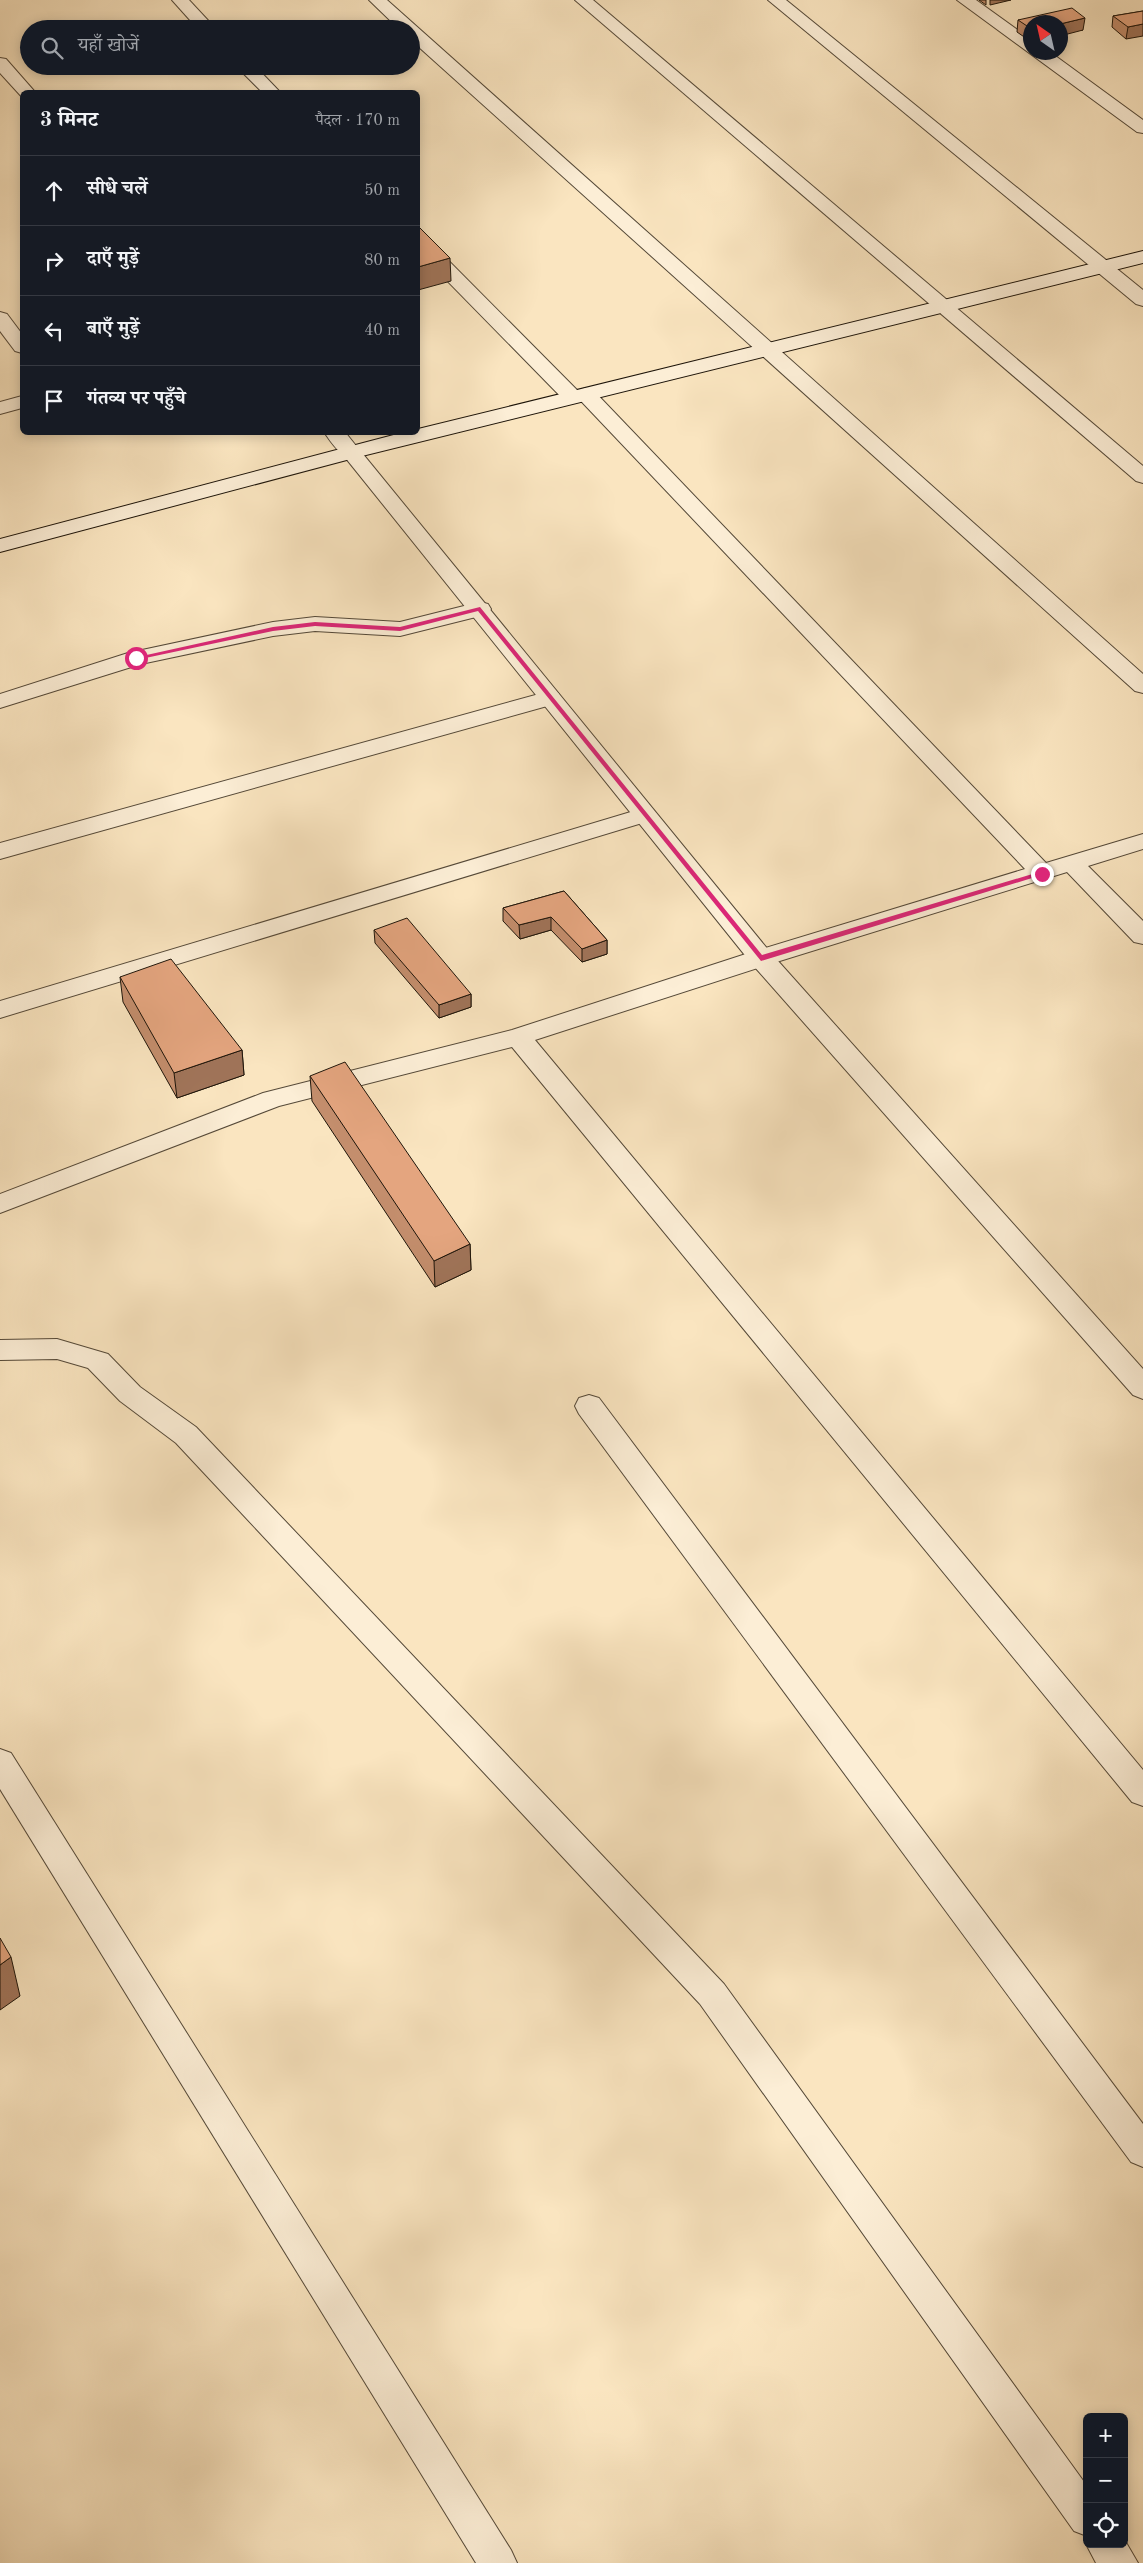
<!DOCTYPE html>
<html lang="hi">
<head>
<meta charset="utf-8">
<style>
	:root { --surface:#171b24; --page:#20242c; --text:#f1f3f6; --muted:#9ea1a6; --line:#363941 }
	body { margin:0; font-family:"Old Standard TT","Noto Serif Devanagari",serif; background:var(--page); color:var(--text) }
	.controls { position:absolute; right:15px; bottom:15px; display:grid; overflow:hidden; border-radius:8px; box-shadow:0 2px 12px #0003 }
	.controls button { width:45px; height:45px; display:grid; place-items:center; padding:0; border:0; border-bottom:1px solid var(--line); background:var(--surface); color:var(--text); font:25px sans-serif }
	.compass { position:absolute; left:1023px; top:15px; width:45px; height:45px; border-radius:50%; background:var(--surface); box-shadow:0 2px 12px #0003; rotate:326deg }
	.stop { position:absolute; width:15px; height:15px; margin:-11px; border:4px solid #db2777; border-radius:50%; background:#fff }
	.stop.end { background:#db2777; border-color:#fff; box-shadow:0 1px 5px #0008 }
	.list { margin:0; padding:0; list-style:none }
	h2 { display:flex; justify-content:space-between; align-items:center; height:65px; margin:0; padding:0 20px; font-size:21px }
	h2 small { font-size:16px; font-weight:400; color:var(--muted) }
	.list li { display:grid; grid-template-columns:32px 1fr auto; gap:15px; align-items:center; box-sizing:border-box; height:70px; padding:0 20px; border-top:1px solid var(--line) }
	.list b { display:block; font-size:19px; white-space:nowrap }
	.list em { font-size:16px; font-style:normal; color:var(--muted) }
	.icon { flex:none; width:28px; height:28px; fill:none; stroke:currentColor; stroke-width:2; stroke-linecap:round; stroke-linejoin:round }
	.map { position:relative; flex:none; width:1143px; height:2563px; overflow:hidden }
	.search { position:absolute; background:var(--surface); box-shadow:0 2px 12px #0003; left:20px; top:20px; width:400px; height:55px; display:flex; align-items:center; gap:12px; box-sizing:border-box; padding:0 18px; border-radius:28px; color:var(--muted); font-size:19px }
	.panel { position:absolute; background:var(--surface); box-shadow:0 2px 12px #0003; left:20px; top:90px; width:400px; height:345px; border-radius:8px }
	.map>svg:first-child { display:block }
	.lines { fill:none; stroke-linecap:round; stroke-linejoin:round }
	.minor-casing { stroke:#554938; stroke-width:2 }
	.tertiary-casing { stroke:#554938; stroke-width:2 }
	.secondary-casing { stroke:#1e150a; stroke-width:2 }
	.minor { fill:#fceed6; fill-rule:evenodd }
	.tertiary { fill:#fceed6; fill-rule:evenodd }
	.secondary { fill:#fceed6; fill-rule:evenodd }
	.wall { fill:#c48e6d; stroke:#1e150a }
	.shaded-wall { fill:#a07459; stroke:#1e150a }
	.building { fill:#e4a57f; stroke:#1e150a }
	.route { fill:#db2777 }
</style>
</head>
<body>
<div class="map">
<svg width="1143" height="2563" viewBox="0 0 1143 2563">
	<rect width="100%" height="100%" fill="#fae5c0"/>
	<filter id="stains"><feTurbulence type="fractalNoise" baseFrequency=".004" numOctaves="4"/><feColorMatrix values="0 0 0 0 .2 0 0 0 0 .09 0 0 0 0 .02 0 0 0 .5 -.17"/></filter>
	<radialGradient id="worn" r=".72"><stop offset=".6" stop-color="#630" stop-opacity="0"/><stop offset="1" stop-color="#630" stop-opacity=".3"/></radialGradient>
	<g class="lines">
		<defs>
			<g id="minor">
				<path d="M 172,0 L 189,0 L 216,29 L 198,29 Z"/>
				<path d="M 369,0 L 387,0 L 1143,674 L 1143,693 L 1135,691 L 411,40 L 411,29 L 399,29 Z"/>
				<path d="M 575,0 L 593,0 L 1143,466 L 1143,483 L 1136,481 Z"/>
				<path d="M 768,0 L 786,0 L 1143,290 L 1143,306 L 1136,304 Z"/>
				<path d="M 957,0 L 976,0 L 1030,39 L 1030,52 L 1050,52 L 1143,120 L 1143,133 L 1137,132 Z"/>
				<path d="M 0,58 L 6,59 L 35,92 L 22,92 L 21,96 L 0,73 Z"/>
				<path d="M 236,66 L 255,66 L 280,92 L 262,92 Z"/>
				<path d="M 418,235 L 425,237 L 578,391 L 586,388 L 593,390 L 1046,863 L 1143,834 L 1143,849 L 1088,866 L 1143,921 L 1143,944 L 1134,942 L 1067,872 L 770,964 L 535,1040 L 1143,1770 L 1143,1806 L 1132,1802 L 512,1047 L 279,1106 L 0,1213 L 0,1194 L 263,1093 L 512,1030 L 752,952 L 1025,869 L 580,400 L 572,403 L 565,401 L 418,251 Z"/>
				<path d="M 0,312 L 7,314 L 22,334 L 22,353 L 15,351 L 0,331 Z"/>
				<path d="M 22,396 L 22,408 L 0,414 L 0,402 Z"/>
				<path d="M 324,432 L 345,432 L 361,452 L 358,456 C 342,460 333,445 324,432 Z"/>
				<path d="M 480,602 L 488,604 L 491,609 L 488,614 L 400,636 L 315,631 L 273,636 L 141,664 L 0,708 L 0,694 L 128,653 L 273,622 L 315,617 L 400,622 Z"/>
				<path d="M 550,691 L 558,693 L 561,698 L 558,703 L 0,859 L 0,843 Z"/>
				<path d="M 644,808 L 652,810 L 656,815 L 652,820 L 0,1018 L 0,1001 Z"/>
				<path d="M 57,1339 L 108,1354 L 140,1387 L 196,1427 L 724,1984 L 1087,2486 L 1087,2536 L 1074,2531 L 700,2004 L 176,1443 L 120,1401 L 88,1368 L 57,1359 L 0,1360 L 0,1340 Z"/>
				<path d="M 589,1395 L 599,1398 L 1143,2124 L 1143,2167 L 1131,2162 L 579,1414 L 575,1406 L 579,1398 Z"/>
				<path d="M 0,1749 L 11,1753 L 511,2550 L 517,2563 L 476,2563 L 0,1789 Z"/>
				<path d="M 1124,2539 L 1138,2563 L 1096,2563 L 1086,2544 L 1124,2544 Z"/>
			</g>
			<path id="tertiary" d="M 351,446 L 358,448 L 770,952 L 1143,1369 L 1143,1399 L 1133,1395 L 752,964 L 344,456 L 341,452 L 344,448 Z"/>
			<path id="secondary" d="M 1143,251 L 1143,263 L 358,457 L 0,552 L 0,539 L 344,448 L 405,432 L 418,432 L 418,429 Z"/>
		</defs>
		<use href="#minor" class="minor-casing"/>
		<use href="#tertiary" class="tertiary-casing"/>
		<use href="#secondary" class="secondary-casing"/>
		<use href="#minor" class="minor"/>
		<use href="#tertiary" class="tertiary"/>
		<use href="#secondary" class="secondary"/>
	</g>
	<g class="wall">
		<path d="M 979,0 L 986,0 L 986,5 Z"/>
		<path d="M 1143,11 L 1126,39 L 1112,27 L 1113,16 Z"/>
		<path d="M 1018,20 L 1083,30 L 1030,22 L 1030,41 L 1017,32 Z"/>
		<path d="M 564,891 L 607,940 L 607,954 L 582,962 L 551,930 L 520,939 L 503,921 L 503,908 Z"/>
		<path d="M 374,930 L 471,994 L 471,1007 L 439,1018 L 375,943 Z"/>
		<path d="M 120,977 L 242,1050 L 244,1075 L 177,1098 L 123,1002 Z"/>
		<path d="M 310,1076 L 470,1244 L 471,1270 L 435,1287 L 312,1101 Z"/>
	</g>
	<g class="shaded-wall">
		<path d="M 990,0 L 1011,0 L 990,5 Z"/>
		<path d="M 1085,18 L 1083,30 L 1060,36 L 1060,24 Z"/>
		<path d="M 1143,24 L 1143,36 L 1126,39 L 1128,27 Z"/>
		<path d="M 450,258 L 451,281 L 418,290 L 418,267 Z"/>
		<path d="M 551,917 L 551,930 L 520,939 L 519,925 Z"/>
		<path d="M 607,940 L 607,954 L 582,962 L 582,949 Z"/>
		<path d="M 471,994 L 471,1007 L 439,1018 L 439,1005 Z"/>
		<path d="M 242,1050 L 244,1075 L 177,1098 L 174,1073 Z"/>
		<path d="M 470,1244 L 471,1270 L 435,1287 L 434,1261 Z"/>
		<path d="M 11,1957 L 20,1996 L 0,2010 L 0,1965 Z"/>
	</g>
	<g class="building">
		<path d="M 1072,8 L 1085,18 L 1060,24 L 1060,22 L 1030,22 L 1030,28 L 1018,20 Z"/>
		<path d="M 1143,11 L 1143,24 L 1128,27 L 1113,16 Z"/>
		<path d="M 418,226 L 450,258 L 418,267 Z"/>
		<path d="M 564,891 L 607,940 L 582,949 L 551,917 L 519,925 L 503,908 Z"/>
		<path d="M 407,918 L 471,994 L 439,1005 L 374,930 Z"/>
		<path d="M 171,959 L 242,1050 L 174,1073 L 120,977 Z"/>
		<path d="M 345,1062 L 470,1244 L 434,1261 L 310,1076 Z"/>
		<path d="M 0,1938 L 11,1957 L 0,1965 Z"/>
	</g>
	<path class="route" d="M 480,607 L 762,955 L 1039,872 L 1045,874 L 761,961 L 478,611 L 400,631 L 315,626 L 273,631 L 136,660 L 133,658 L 273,627 L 315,622 L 400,627 Z"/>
	<rect width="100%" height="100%" filter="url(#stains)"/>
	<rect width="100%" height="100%" fill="url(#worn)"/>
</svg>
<div class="controls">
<button>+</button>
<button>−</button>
<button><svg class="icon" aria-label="locate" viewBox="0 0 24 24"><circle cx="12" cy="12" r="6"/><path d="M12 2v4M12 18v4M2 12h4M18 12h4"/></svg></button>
</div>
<svg class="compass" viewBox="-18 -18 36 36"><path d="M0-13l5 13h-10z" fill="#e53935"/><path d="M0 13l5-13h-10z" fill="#9ea1a6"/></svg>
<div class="stop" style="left:136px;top:658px"></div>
<div class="stop end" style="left:1042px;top:874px"></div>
<div class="search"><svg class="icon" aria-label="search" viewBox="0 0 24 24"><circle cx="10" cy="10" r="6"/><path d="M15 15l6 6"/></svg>यहाँ खोजें</div>
<section class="panel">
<h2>3 मिनट<small>पैदल · 170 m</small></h2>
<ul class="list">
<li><svg class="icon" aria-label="ahead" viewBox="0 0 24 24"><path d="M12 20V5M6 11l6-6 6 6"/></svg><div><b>सीधे चलें</b></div><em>50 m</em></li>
<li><svg class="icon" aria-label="right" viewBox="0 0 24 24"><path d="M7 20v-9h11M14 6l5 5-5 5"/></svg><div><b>दाएँ मुड़ें</b></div><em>80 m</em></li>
<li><svg class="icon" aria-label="left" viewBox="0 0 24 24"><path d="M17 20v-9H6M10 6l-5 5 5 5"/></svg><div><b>बाएँ मुड़ें</b></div><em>40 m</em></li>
<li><svg class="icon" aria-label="arrive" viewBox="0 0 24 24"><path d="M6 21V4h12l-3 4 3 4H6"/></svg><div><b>गंतव्य पर पहुँचे</b></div></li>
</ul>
</section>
</div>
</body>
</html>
